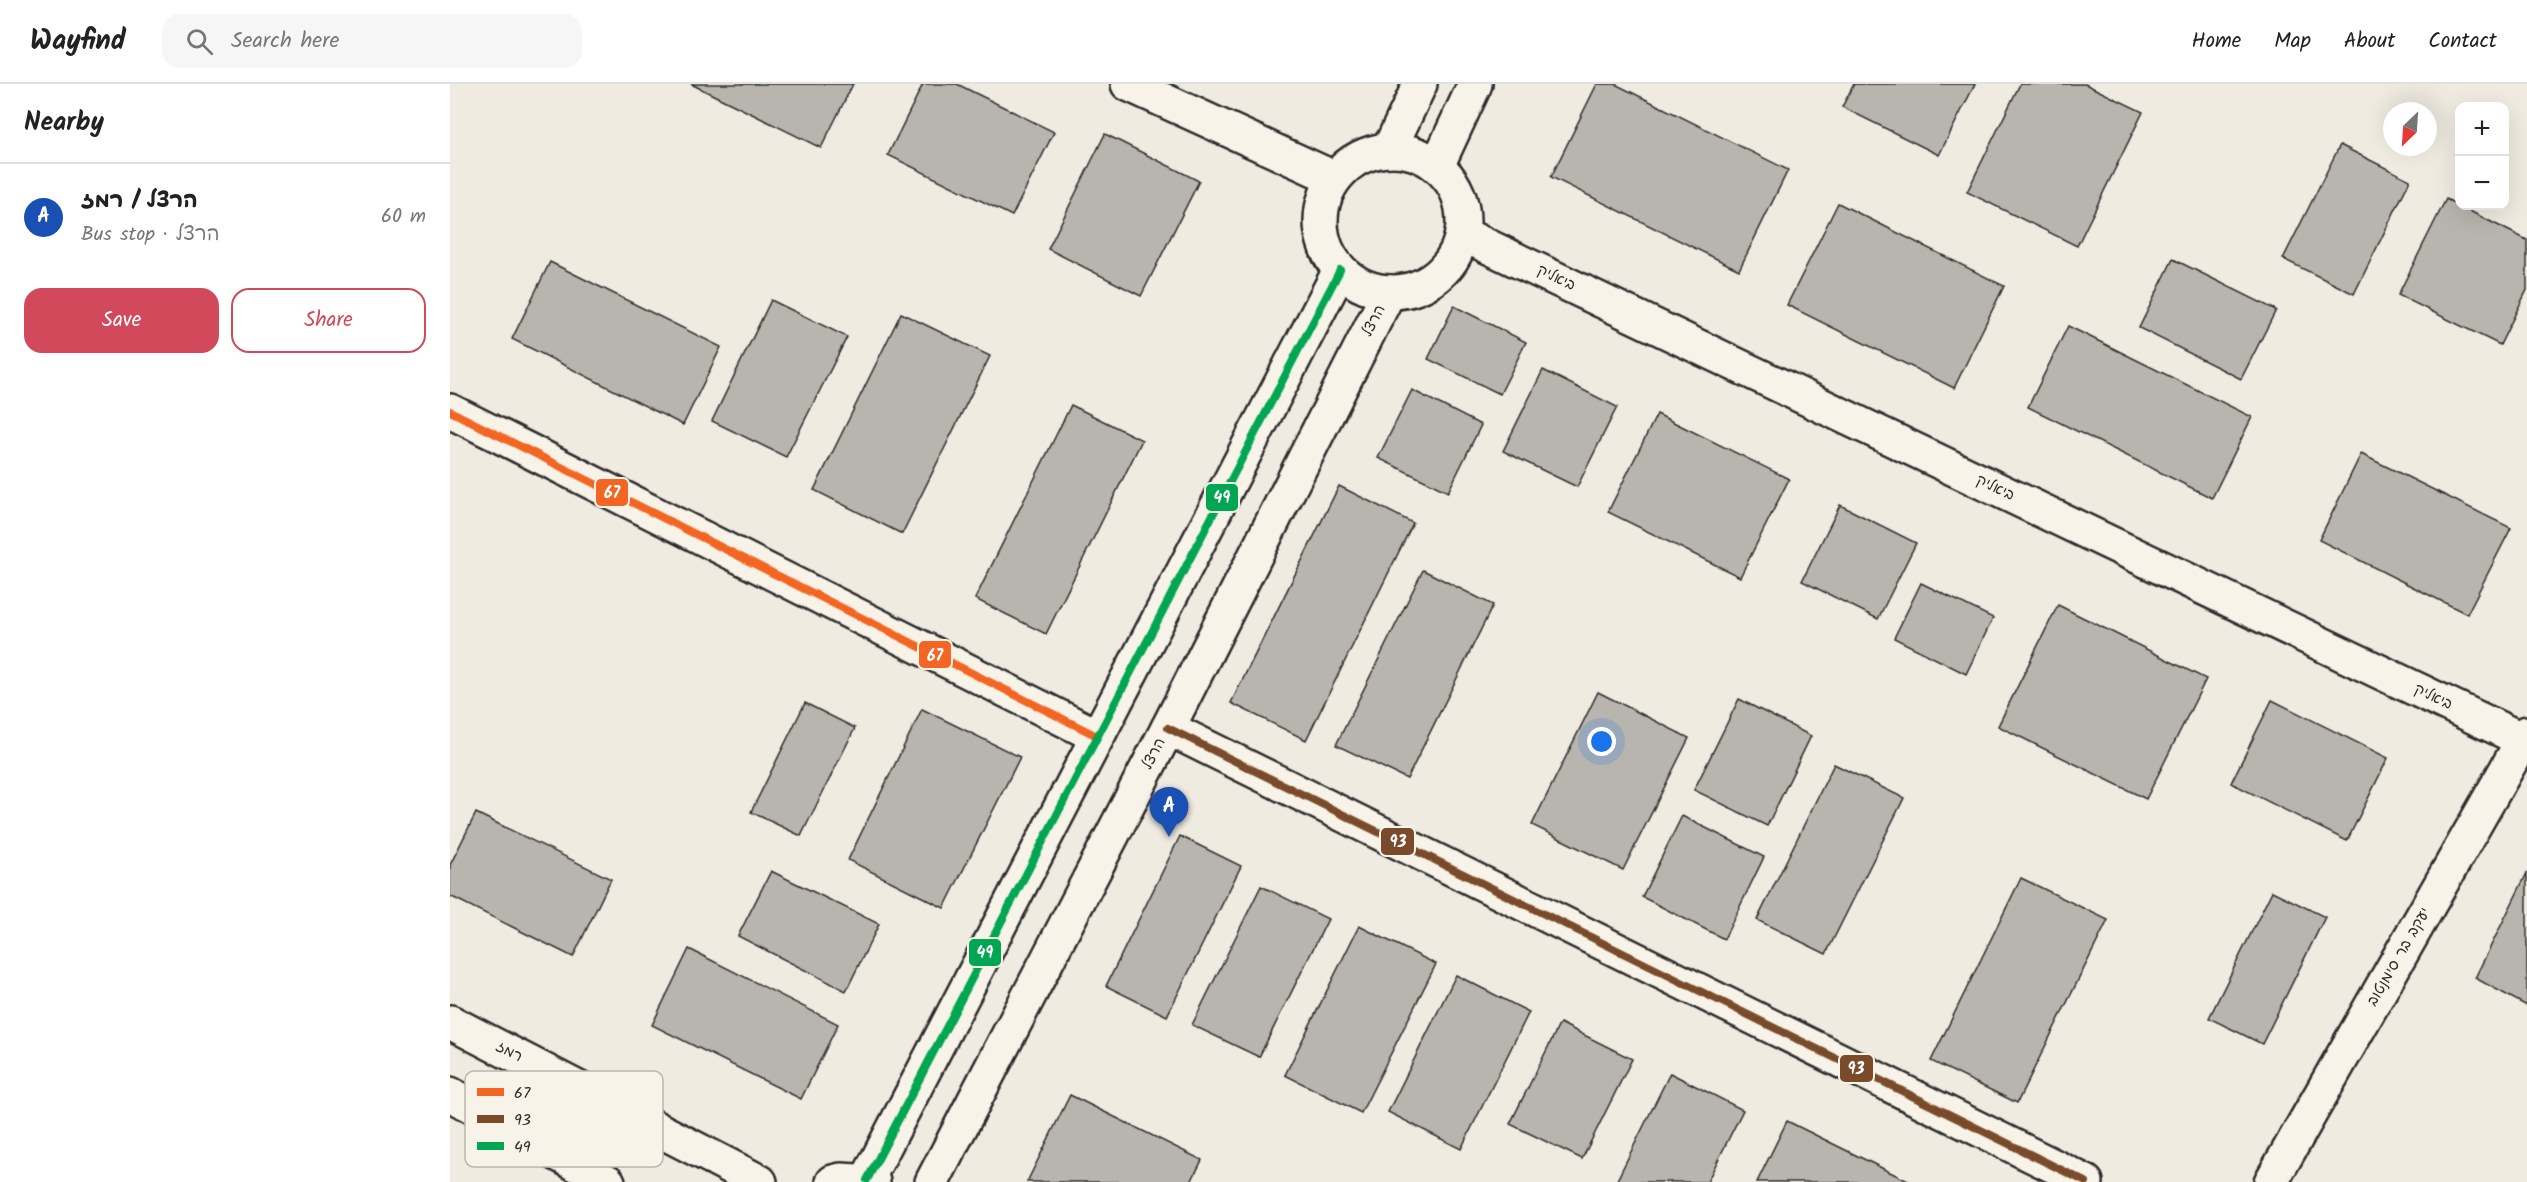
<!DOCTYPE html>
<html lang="en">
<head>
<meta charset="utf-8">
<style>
	:root { --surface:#fff; --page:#f6f6f6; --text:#222; --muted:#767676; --line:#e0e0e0; --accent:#d1495b }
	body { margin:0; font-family:Kalam,"Playpen Sans Hebrew",sans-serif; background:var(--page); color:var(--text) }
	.controls { position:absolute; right:18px; top:18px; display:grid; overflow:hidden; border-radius:12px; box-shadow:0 6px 24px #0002 }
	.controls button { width:54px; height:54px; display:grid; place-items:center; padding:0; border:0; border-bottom:2px solid var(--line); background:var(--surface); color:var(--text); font:30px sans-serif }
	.compass { position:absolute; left:1933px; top:18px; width:54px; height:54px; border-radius:50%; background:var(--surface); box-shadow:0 6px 24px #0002; rotate:205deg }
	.you { position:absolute; left:1152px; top:658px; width:21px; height:21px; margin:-15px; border:4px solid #fff; border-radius:50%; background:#1a73e8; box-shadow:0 0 0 9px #1a73e833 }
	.badge { display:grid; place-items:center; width:39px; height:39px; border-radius:50%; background:var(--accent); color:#fff; font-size:20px; font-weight:700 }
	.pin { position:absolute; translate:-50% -50px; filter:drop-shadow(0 2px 3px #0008) }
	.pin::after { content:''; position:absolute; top:32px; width:21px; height:18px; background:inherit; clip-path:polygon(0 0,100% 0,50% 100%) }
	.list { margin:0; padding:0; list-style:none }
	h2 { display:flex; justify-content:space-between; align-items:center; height:78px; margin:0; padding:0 24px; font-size:26px }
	h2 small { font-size:20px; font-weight:400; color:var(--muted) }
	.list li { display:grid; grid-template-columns:39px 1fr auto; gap:18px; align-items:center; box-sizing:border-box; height:108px; padding:0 24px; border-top:2px solid var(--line) }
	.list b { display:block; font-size:22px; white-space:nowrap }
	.list p { margin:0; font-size:20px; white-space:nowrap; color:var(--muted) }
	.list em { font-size:20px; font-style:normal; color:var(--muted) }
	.actions { display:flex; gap:12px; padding:18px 24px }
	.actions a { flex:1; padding:14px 0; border:2px solid var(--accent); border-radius:18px; text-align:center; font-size:21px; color:var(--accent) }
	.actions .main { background:var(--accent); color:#fff }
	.icon { flex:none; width:33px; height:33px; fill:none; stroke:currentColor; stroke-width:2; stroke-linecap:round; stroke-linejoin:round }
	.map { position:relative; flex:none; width:2077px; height:1098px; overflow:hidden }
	header { display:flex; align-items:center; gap:36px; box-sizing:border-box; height:84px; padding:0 30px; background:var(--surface); border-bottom:2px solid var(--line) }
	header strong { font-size:28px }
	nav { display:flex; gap:33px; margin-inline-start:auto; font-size:21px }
	.search { width:420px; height:54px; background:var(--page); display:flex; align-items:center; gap:15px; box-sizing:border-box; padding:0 21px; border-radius:18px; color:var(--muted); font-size:22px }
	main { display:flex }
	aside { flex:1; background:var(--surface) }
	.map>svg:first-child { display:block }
	.building { fill:#b8b5ae; stroke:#2b2b2b; stroke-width:1.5 }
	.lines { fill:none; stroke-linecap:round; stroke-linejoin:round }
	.street-casing { stroke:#2b2b2b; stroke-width:38 }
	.secondary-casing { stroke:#2b2b2b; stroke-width:38 }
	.street { stroke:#f7f3e8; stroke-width:33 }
	.secondary { stroke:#f7f3e8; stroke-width:33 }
	.bus-1-casing { stroke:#f7f3e8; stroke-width:12 }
	.bus-2-casing { stroke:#f7f3e8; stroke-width:12 }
	.bus-3-casing { stroke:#f7f3e8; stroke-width:12 }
	.bus-1 { stroke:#f26522; stroke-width:8 }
	.bus-2 { stroke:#7a4b2a; stroke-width:8 }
	.bus-3 { stroke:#00a651; stroke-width:8 }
	.labels { text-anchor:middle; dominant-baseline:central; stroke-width:4.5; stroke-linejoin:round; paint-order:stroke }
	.street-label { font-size:15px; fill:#2b2b2b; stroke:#f7f3e8 }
	.key { fill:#f7f3e8; stroke:#bab7af; stroke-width:1.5 }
	.key-label { font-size:16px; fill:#2b2b2b }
	.line-badge { stroke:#f7f3e8; stroke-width:2 }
	.badge-label { font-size:16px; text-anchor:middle; font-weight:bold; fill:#fff }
</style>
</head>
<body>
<header>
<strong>Wayfind</strong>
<div class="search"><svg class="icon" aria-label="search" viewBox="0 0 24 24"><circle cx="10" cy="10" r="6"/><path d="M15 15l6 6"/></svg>Search here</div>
<nav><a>Home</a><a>Map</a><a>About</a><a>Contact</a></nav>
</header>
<main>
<aside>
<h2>Nearby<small></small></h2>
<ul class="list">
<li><span class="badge" style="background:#1a4fb4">A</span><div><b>הרצל / רמז</b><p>Bus stop · הרצל</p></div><em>60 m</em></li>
</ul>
<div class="actions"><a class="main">Save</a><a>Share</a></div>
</aside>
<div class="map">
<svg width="2077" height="1098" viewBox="0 0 2077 1098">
	<rect width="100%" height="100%" fill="#efebe0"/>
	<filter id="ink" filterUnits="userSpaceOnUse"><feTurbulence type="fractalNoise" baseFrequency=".0167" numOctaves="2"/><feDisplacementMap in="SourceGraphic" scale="12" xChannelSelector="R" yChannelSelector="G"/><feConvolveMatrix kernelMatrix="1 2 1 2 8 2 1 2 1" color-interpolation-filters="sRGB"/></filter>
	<g filter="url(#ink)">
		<g class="building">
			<path d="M 241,0 L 403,0 L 371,64 Z"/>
			<path d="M 473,0 L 507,0 L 604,48 L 562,132 L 438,71 Z"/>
			<path d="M 1147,0 L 1165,0 L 1338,86 L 1289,186 L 1101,93 Z"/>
			<path d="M 1404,0 L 1525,0 L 1489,71 L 1392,23 Z"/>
			<path d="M 1570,0 L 1635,0 L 1693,28 L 1627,162 L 1517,108 Z"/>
			<path d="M 655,50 L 749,97 L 691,212 L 598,165 Z"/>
			<path d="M 1890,61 L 1960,96 L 1904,210 L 1833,175 Z"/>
			<path d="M 1996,115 L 2077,156 L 2077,206 L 2050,261 L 1948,211 Z"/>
			<path d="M 1388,119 L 1554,202 L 1504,304 L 1337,221 Z"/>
			<path d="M 1723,175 L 1826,226 L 1791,295 L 1689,244 Z"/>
			<path d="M 100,178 L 271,263 L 233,341 L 62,255 Z"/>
			<path d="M 321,216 L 397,253 L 336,373 L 262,337 Z"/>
			<path d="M 1004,222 L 1076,258 L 1050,310 L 978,275 Z"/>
			<path d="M 451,229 L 540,272 L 452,450 L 364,406 Z"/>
			<path d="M 1618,242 L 1802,333 L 1762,414 L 1578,323 Z"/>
			<path d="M 1093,286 L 1167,323 L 1127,403 L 1053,367 Z"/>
			<path d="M 962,306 L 1031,341 L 998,408 L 928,374 Z"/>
			<path d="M 621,321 L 692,356 L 596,550 L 525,515 Z"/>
			<path d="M 1207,330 L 1339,395 L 1290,493 L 1158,428 Z"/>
			<path d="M 1911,370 L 2061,444 L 2017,530 L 1869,456 Z"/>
			<path d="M 889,402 L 963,439 L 856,656 L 781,619 Z"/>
			<path d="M 1390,421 L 1466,459 L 1428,535 L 1352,497 Z"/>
			<path d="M 973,486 L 1043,521 L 957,695 L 886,661 Z"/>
			<path d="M 1471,499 L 1543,534 L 1516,590 L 1444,554 Z"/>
			<path d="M 1608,521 L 1756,595 L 1696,715 L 1548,642 Z"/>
			<path d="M 1148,608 L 1239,654 L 1173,786 L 1082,741 Z"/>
			<path d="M 1289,615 L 1361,652 L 1317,742 L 1244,706 Z"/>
			<path d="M 1822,616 L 1938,674 L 1897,757 L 1781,699 Z"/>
			<path d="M 355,619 L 405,644 L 351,752 L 301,728 Z"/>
			<path d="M 472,625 L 570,673 L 494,824 L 398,776 Z"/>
			<path d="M 1384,680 L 1454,714 L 1376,870 L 1307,836 Z"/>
			<path d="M 26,729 L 161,795 L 123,873 L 0,812 L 0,781 Z"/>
			<path d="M 1232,732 L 1314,773 L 1274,855 L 1192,813 Z"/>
			<path d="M 730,752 L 791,782 L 717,932 L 656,902 Z"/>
			<path d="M 321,787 L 429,840 L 396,907 L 288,852 Z"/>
			<path d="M 2077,789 L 2077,922 L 2025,894 Z"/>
			<path d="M 1571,794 L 1658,836 L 1567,1019 L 1481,977 Z"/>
			<path d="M 811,802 L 878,835 L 809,973 L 742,941 Z"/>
			<path d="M 1822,807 L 1875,833 L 1812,960 L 1759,934 Z"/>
			<path d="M 909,842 L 986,880 L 911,1029 L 835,991 Z"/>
			<path d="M 239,865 L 388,940 L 351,1015 L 202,941 Z"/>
			<path d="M 1006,891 L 1079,928 L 1011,1065 L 938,1028 Z"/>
			<path d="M 1110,939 L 1182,975 L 1132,1075 L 1060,1040 Z"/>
			<path d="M 1220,989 L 1293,1026 L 1257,1098 L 1166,1098 Z"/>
			<path d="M 620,1011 L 752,1076 L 741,1098 L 577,1098 Z"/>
			<path d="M 1337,1037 L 1460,1098 L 1307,1098 Z"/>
		</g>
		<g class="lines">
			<defs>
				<g id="street">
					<path d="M 678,0 L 884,94"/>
					<path d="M 1012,150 L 2077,658"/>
					<path d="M 0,327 L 647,652"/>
					<path d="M 718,644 L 1636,1098"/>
				</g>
				<g id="secondary">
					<path d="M 939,66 L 970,0"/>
					<circle cx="942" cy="137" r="71"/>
					<path d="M 987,82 L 1025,0"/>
					<path d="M 0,938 L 310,1098"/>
					<path d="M 0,1010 L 158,1098"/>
					<path d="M 417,1096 L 890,186"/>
					<path d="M 383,1098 L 391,1096 L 423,1098"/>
					<path d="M 482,1098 L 718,644 L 939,208"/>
					<path d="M 1821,1098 L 2077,649"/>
				</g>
			</defs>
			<use href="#street" class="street-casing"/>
			<use href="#secondary" class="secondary-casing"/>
			<use href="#street" class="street"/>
			<use href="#secondary" class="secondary"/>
			<defs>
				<path id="bus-1" d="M 0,327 L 647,652"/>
				<path id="bus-2" d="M 718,644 L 1636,1098"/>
				<path id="bus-3" d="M 417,1096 L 890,186"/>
			</defs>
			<use href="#bus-1" class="bus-1-casing"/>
			<use href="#bus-2" class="bus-2-casing"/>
			<use href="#bus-3" class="bus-3-casing"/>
			<use href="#bus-1" class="bus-1"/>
			<use href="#bus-2" class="bus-2"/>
			<use href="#bus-3" class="bus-3"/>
		</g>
	</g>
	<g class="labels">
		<g class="street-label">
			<text transform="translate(1106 194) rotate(26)">ביאליק</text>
			<text transform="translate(924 237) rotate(-63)">הרצל</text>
			<text transform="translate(1545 404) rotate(26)">ביאליק</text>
			<text transform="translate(1983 613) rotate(26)">ביאליק</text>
			<text transform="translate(704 670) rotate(-63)">הרצל</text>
			<text transform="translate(1949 873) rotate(-60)">יעקב בר סימנטוב</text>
			<text transform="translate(59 968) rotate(27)">רמז</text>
		</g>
	</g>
	<rect x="15" y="987" width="198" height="96" rx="9" class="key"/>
	<rect x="27" y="1004" width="27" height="8" fill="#f26522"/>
	<rect x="27" y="1031" width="27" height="8" fill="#7a4b2a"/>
	<rect x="27" y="1058" width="27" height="8" fill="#00a651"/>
	<g class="key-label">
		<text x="64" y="1014">67</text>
		<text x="64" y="1041">93</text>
		<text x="64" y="1068">49</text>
	</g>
	<g class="line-badge">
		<rect x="145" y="394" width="34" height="29" rx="6" fill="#f26522"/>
		<rect x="755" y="399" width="34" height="29" rx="6" fill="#00a651"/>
		<rect x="468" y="556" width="34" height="29" rx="6" fill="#f26522"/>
		<rect x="930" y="743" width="35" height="29" rx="6" fill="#7a4b2a"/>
		<rect x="518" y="854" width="34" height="29" rx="6" fill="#00a651"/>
		<rect x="1389" y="970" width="35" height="29" rx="6" fill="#7a4b2a"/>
	</g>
	<g class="badge-label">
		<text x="162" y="414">67</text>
		<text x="772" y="419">49</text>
		<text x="485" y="577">67</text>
		<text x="948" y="763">93</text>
		<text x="535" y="874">49</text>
		<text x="1406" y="990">93</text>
	</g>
</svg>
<div class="controls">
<button>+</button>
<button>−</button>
</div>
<svg class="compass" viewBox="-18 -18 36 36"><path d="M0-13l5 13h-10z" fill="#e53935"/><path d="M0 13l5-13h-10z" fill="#767676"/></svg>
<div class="you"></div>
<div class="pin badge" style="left:719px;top:753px;background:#1a4fb4">A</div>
</div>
</main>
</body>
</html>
